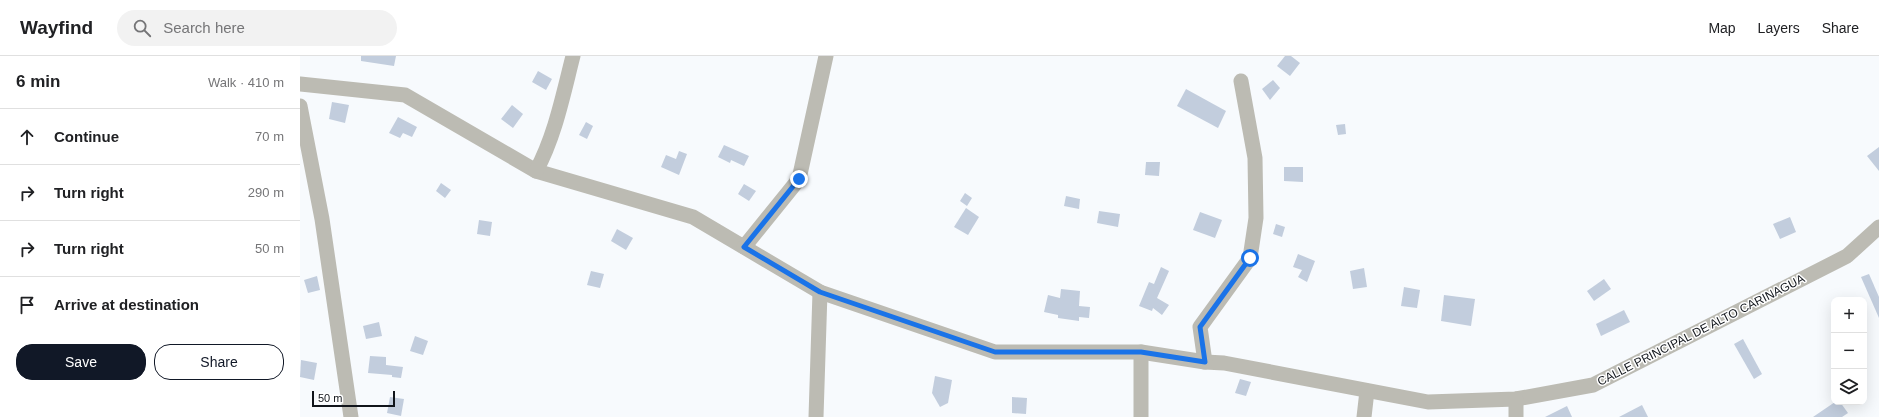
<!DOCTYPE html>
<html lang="en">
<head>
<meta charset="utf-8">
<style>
	:root { --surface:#fff; --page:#f2f2f2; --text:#202124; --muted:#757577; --line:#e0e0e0; --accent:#111827 }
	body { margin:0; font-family:Helvetica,sans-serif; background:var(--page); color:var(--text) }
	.controls { position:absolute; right:12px; bottom:12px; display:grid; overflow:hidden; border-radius:8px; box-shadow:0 4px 16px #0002 }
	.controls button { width:36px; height:36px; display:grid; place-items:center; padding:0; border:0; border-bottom:1px solid var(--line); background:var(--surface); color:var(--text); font:20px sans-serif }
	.scale { position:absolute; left:12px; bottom:10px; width:83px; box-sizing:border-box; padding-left:4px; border:2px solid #11151b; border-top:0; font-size:11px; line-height:14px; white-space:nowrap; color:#11151b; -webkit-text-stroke:3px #fff; paint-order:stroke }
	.stop { position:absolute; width:12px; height:12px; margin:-9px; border:3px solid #1a73e8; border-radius:50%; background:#fff }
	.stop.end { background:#1a73e8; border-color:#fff; box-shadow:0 1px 4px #0008 }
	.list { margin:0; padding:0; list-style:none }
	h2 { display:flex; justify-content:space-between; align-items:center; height:52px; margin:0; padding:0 16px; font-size:17px }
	h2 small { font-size:13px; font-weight:400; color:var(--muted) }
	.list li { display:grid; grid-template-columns:26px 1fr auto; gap:12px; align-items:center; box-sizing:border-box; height:56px; padding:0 16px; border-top:1px solid var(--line) }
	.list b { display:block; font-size:15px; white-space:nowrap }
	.list em { font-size:13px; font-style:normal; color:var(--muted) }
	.actions { display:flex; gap:8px; padding:12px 16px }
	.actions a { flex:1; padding:9px 0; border:1px solid var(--accent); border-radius:16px; text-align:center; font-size:14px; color:var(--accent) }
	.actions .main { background:var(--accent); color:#fff }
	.icon { flex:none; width:22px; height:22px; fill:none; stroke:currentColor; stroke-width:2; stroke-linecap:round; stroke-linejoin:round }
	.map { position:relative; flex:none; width:1579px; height:361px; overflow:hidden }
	header { display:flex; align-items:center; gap:24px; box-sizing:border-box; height:56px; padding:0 20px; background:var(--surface); border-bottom:1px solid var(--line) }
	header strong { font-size:19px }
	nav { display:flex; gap:22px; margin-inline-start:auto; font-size:14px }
	.search { width:280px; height:36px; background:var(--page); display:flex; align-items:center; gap:10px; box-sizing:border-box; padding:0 14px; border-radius:22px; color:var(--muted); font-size:15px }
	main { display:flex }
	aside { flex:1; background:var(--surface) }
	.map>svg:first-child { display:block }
	.building { fill:#c2cddd }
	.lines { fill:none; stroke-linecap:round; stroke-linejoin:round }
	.minor { stroke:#bcbbb3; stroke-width:15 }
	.route { stroke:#1a73e8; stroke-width:5 }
	.labels { text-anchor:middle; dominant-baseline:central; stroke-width:3; stroke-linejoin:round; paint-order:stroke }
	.street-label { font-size:12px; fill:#11151b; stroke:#fff }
</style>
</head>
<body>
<header>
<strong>Wayfind</strong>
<div class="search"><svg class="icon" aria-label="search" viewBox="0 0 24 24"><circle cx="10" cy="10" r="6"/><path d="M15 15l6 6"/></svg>Search here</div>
<nav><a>Map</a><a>Layers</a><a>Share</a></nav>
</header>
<main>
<aside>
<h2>6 min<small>Walk · 410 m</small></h2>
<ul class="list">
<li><svg class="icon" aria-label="ahead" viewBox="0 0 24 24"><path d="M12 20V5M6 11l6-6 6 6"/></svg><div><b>Continue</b></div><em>70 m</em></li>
<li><svg class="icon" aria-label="right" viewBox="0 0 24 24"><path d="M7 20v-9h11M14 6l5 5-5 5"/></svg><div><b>Turn right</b></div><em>290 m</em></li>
<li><svg class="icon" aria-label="right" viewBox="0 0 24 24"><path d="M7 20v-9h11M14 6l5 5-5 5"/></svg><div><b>Turn right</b></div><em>50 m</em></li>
<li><svg class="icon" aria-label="arrive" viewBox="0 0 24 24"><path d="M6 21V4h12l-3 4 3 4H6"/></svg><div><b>Arrive at destination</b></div></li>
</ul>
<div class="actions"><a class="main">Save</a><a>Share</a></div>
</aside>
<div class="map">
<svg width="1579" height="361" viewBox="0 0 1579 361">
	<rect width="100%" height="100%" fill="#f7fafd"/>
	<g class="building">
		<path d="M 61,0 L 96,0 L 94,10 L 61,5 Z"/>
		<path d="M 985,0 L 991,0 L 1000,7 L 990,20 L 977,10 Z"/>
		<path d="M 238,15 L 252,23 L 246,34 L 232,26 Z"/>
		<path d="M 973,24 L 980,32 L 970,44 L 962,33 Z"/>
		<path d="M 886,33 L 926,55 L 918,72 L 877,50 Z"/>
		<path d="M 32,46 L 49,49 L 45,67 L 29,63 Z"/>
		<path d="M 212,49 L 223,58 L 213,72 L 201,63 Z"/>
		<path d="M 98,61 L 117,71 L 112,81 L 103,77 L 100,82 L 89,77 Z"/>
		<path d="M 286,66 L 293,70 L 287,83 L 279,79 Z"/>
		<path d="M 1045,68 L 1046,78 L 1038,79 L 1036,69 Z"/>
		<path d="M 424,89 L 449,100 L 444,110 L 431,104 L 430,107 L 418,101 Z"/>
		<path d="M 1579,91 L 1579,115 L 1567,100 Z"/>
		<path d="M 379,95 L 387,98 L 379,119 L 361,111 L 366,99 L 376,103 Z"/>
		<path d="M 846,106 L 860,106 L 859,120 L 845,119 Z"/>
		<path d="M 984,111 L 1003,111 L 1003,126 L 984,125 Z"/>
		<path d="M 141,127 L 151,134 L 145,142 L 136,135 Z"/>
		<path d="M 444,128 L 456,135 L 449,145 L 438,138 Z"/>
		<path d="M 665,137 L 672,142 L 667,150 L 660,145 Z"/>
		<path d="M 766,140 L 780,143 L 779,153 L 764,150 Z"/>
		<path d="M 666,152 L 679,161 L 668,179 L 654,171 Z"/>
		<path d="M 799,155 L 820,158 L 818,171 L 797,167 Z"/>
		<path d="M 900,156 L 922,164 L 915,182 L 893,174 Z"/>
		<path d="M 1490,161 L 1496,176 L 1480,183 L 1473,168 Z"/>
		<path d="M 179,164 L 192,166 L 190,180 L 177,178 Z"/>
		<path d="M 976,168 L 985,171 L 982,181 L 973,178 Z"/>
		<path d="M 317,173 L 333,182 L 326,194 L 311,185 Z"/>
		<path d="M 998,198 L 1015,205 L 1007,226 L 998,221 L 1002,214 L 993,211 Z"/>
		<path d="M 861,211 L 869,215 L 857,242 L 869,249 L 862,259 L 853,252 L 852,255 L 839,250 L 849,226 L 854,228 Z"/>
		<path d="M 1064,212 L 1067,231 L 1053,233 L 1050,215 Z"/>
		<path d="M 291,215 L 304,218 L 300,232 L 287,229 Z"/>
		<path d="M 1569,218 L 1579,241 L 1579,262 L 1561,221 Z"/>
		<path d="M 17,220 L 20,234 L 8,237 L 4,224 Z"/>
		<path d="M 1304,223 L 1311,233 L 1294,245 L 1287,235 Z"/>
		<path d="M 1104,231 L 1120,234 L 1117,252 L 1101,250 Z"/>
		<path d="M 761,233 L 780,235 L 779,250 L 790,251 L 789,262 L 779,261 L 779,265 L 758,262 L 758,259 L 744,256 L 748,239 L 760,242 Z"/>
		<path d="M 1144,239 L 1175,243 L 1171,270 L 1141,265 Z"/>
		<path d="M 1324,254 L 1330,266 L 1301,280 L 1296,268 Z"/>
		<path d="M 79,266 L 82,280 L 66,283 L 63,270 Z"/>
		<path d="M 115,280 L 128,285 L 123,299 L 110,295 Z"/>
		<path d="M 1443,283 L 1462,318 L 1454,323 L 1434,288 Z"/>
		<path d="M 70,300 L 86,301 L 86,309 L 103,311 L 101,322 L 92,321 L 92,319 L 68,317 Z"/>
		<path d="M 1,304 L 17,307 L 14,324 L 0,321 Z"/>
		<path d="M 635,320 L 652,324 L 648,347 L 640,351 L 632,337 Z"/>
		<path d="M 940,323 L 951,326 L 946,340 L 935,337 Z"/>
		<path d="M 90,341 L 104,343 L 101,360 L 87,357 Z"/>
		<path d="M 712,341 L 727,342 L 726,358 L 712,357 Z"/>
		<path d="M 1535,346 L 1540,346 L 1548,357 L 1542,361 L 1513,361 Z"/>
		<path d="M 1342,349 L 1348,361 L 1319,361 Z"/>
		<path d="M 1267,350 L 1272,361 L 1245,361 Z"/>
	</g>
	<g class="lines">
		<g class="minor">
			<path d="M 0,28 L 105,39 L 236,115 L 393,161 L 520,236 L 695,296 L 841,296 L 905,306 L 924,307 L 1128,346 L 1216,343 L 1293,329 L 1547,200 L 1579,171"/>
			<path d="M 0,50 L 22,163 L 51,361"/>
			<path d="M 236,115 C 255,80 263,39 273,0"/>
			<path d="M 444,191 L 499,123 L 526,0"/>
			<path d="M 905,306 L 900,271 L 950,202 L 956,162 L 955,102 L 941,25"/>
			<path d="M 1216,343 L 1216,361"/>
			<path d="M 516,361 L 520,236"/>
			<path d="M 841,361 L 841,296"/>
			<path d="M 1064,361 L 1067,335"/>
		</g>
	</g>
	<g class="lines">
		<path class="route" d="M 499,123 L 444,191 L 520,236 L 695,296 L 841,296 L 905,306 L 900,271 L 950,202"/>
	</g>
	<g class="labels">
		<g class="street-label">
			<text transform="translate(1401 274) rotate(-27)">CALLE PRINCIPAL DE ALTO CARINAGUA</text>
		</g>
	</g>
</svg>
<div class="controls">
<button>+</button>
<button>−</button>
<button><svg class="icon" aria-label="layers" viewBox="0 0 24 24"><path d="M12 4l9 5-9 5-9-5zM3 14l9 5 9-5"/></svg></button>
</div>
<div class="scale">50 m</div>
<div class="stop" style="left:950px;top:202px"></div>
<div class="stop end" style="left:499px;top:123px"></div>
</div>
</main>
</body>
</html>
